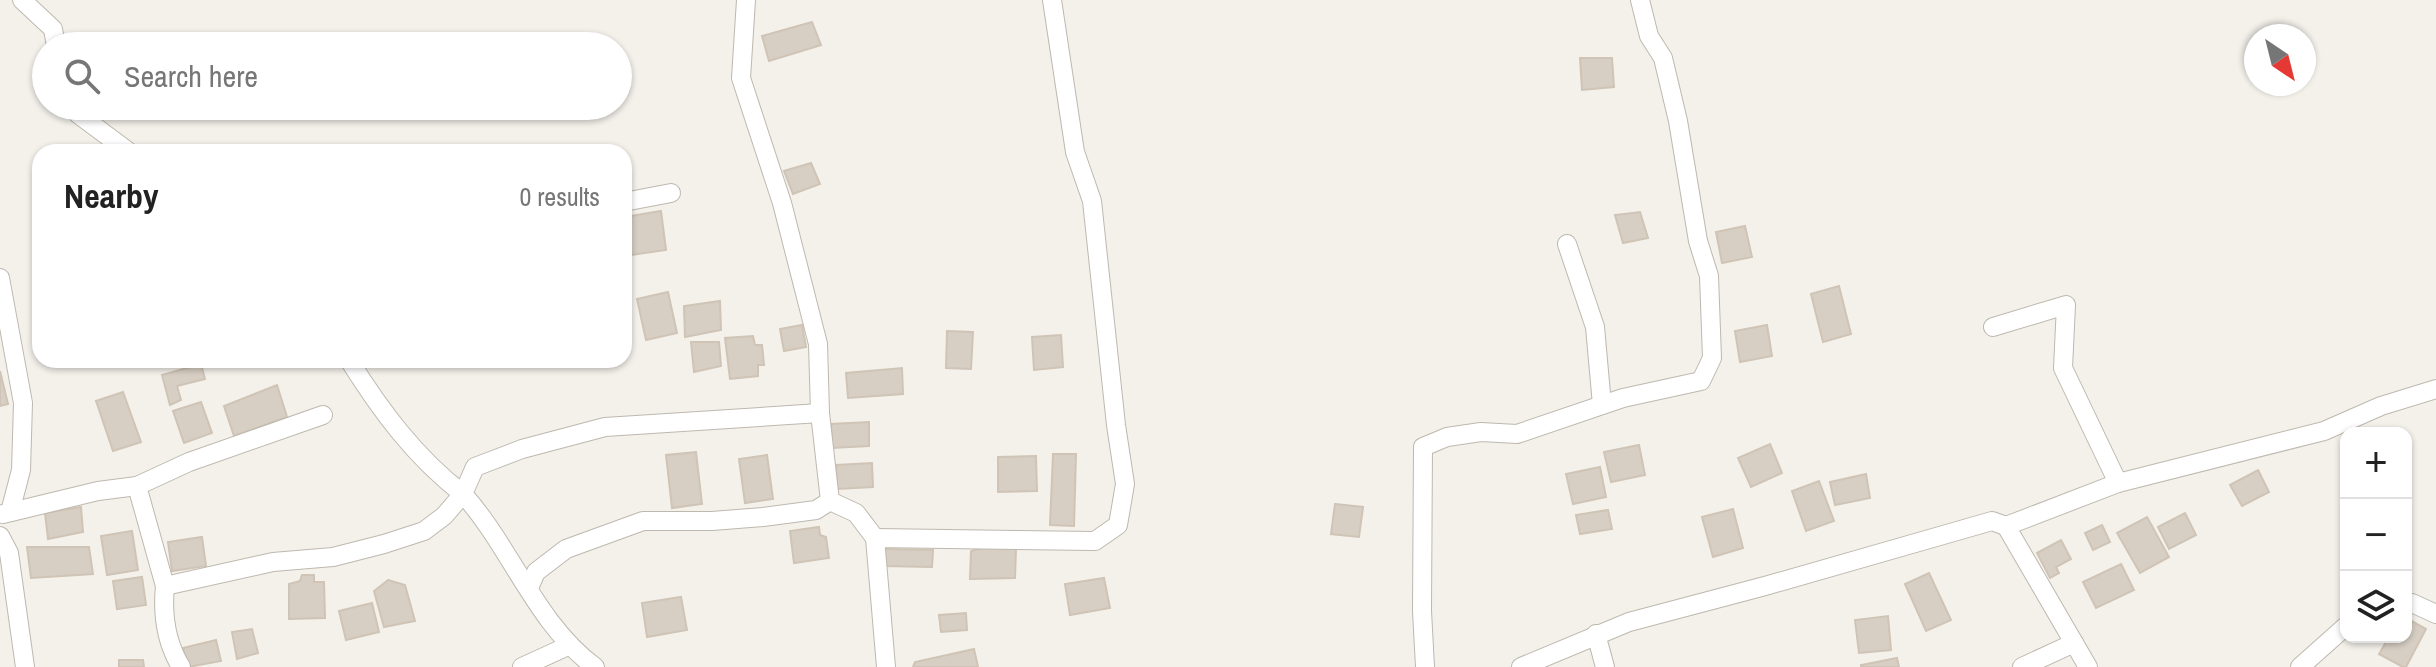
<!DOCTYPE html>
<html lang="en">
<head>
<meta charset="utf-8">
<style>
	:root { --surface:#fff; --page:#f2f2f2; --text:#222; --muted:#767676; --line:#e0e0e0 }
	body { margin:0; font-family:"Archivo Narrow",sans-serif; background:var(--page); color:var(--text) }
	.controls { position:absolute; right:24px; bottom:24px; display:grid; overflow:hidden; border-radius:16px; box-shadow:0 2px 6px #0004 }
	.controls button { width:72px; height:72px; display:grid; place-items:center; padding:0; border:0; border-bottom:2px solid var(--line); background:var(--surface); color:var(--text); font:40px sans-serif }
	.compass { position:absolute; left:2244px; top:24px; width:72px; height:72px; border-radius:50%; background:var(--surface); box-shadow:0 2px 6px #0004; rotate:145deg }
	.list { margin:0; padding:0; list-style:none }
	h2 { display:flex; justify-content:space-between; align-items:center; height:104px; margin:0; padding:0 32px; font-size:34px }
	h2 small { font-size:26px; font-weight:400; color:var(--muted) }
	.icon { flex:none; width:44px; height:44px; fill:none; stroke:currentColor; stroke-width:2; stroke-linecap:round; stroke-linejoin:round }
	.map { position:relative; flex:none; width:2436px; height:667px; overflow:hidden }
	.search { position:absolute; background:var(--surface); box-shadow:0 2px 6px #0004; left:32px; top:32px; width:600px; height:88px; display:flex; align-items:center; gap:20px; box-sizing:border-box; padding:0 28px; border-radius:44px; color:var(--muted); font-size:30px }
	.panel { position:absolute; background:var(--surface); box-shadow:0 2px 6px #0004; left:32px; top:144px; width:600px; height:224px; border-radius:24px }
	.map>svg:first-child { display:block }
	.building { fill:#d7cfc4; stroke:#cfc4b5; stroke-width:2 }
	.lines { fill:none; stroke-linecap:round; stroke-linejoin:round }
	.street-casing { stroke:#beb8ae; stroke-width:20 }
	.street { stroke:#fff; stroke-width:18 }
</style>
</head>
<body>
<div class="map">
<svg width="2436" height="667" viewBox="0 0 2436 667">
	<rect width="100%" height="100%" fill="#f4f1eb"/>
	<g class="building">
		<path d="M 812,22 L 821,45 L 769,61 L 762,36 Z"/>
		<path d="M 1580,58 L 1612,58 L 1614,87 L 1582,90 Z"/>
		<path d="M 811,163 L 820,184 L 793,194 L 784,171 Z"/>
		<path d="M 661,211 L 666,250 L 624,256 L 624,217 Z"/>
		<path d="M 1640,212 L 1648,238 L 1623,243 L 1615,215 Z"/>
		<path d="M 1745,226 L 1752,257 L 1722,263 L 1716,232 Z"/>
		<path d="M 1839,286 L 1851,334 L 1823,342 L 1811,294 Z"/>
		<path d="M 668,292 L 677,333 L 646,340 L 637,299 Z"/>
		<path d="M 720,301 L 721,330 L 685,337 L 684,306 Z"/>
		<path d="M 802,325 L 806,347 L 784,351 L 780,329 Z"/>
		<path d="M 1767,325 L 1772,356 L 1740,362 L 1735,331 Z"/>
		<path d="M 947,331 L 973,332 L 971,369 L 946,368 Z"/>
		<path d="M 1061,335 L 1063,367 L 1034,370 L 1032,337 Z"/>
		<path d="M 753,336 L 755,345 L 762,345 L 764,365 L 758,365 L 758,376 L 730,379 L 725,338 Z"/>
		<path d="M 691,342 L 719,342 L 721,366 L 694,372 Z"/>
		<path d="M 201,364 L 205,379 L 177,386 L 181,400 L 170,405 L 162,375 Z"/>
		<path d="M 902,368 L 903,394 L 848,398 L 846,373 Z"/>
		<path d="M 0,371 L 8,404 L 0,406 Z"/>
		<path d="M 277,385 L 287,417 L 234,436 L 224,406 Z"/>
		<path d="M 123,392 L 141,442 L 113,451 L 96,401 Z"/>
		<path d="M 201,402 L 212,433 L 184,443 L 173,411 Z"/>
		<path d="M 869,422 L 869,446 L 832,448 L 831,424 Z"/>
		<path d="M 1770,444 L 1782,473 L 1751,487 L 1738,458 Z"/>
		<path d="M 1639,445 L 1645,475 L 1611,482 L 1604,452 Z"/>
		<path d="M 696,452 L 702,504 L 672,508 L 666,455 Z"/>
		<path d="M 1053,454 L 1076,454 L 1074,526 L 1050,525 Z"/>
		<path d="M 767,455 L 773,499 L 745,503 L 739,459 Z"/>
		<path d="M 1036,456 L 1037,491 L 998,492 L 998,457 Z"/>
		<path d="M 872,463 L 873,487 L 837,489 L 836,465 Z"/>
		<path d="M 1600,467 L 1606,497 L 1573,504 L 1566,474 Z"/>
		<path d="M 2258,470 L 2269,492 L 2242,506 L 2230,485 Z"/>
		<path d="M 1866,474 L 1870,498 L 1835,505 L 1830,482 Z"/>
		<path d="M 1819,481 L 1834,521 L 1806,531 L 1792,491 Z"/>
		<path d="M 1335,504 L 1363,507 L 1359,537 L 1331,534 Z"/>
		<path d="M 81,507 L 83,532 L 48,539 L 45,513 Z"/>
		<path d="M 1733,509 L 1743,548 L 1713,557 L 1702,517 Z"/>
		<path d="M 1608,510 L 1612,529 L 1580,534 L 1576,515 Z"/>
		<path d="M 2185,513 L 2196,535 L 2169,549 L 2158,527 Z"/>
		<path d="M 2147,517 L 2169,557 L 2140,573 L 2117,533 Z"/>
		<path d="M 2102,525 L 2110,542 L 2093,550 L 2085,533 Z"/>
		<path d="M 819,527 L 820,535 L 826,537 L 829,558 L 794,563 L 790,531 Z"/>
		<path d="M 132,531 L 138,570 L 107,575 L 101,536 Z"/>
		<path d="M 202,537 L 206,566 L 172,571 L 168,542 Z"/>
		<path d="M 2061,540 L 2071,559 L 2056,567 L 2059,573 L 2050,578 L 2037,553 Z"/>
		<path d="M 1004,542 L 1004,549 L 1016,549 L 1015,578 L 970,579 L 971,551 Z"/>
		<path d="M 27,547 L 89,547 L 93,574 L 31,578 Z"/>
		<path d="M 882,549 L 933,550 L 932,567 L 882,566 Z"/>
		<path d="M 2121,564 L 2134,590 L 2096,608 L 2083,582 Z"/>
		<path d="M 1929,573 L 1951,620 L 1926,631 L 1905,584 Z"/>
		<path d="M 302,575 L 314,575 L 314,582 L 324,582 L 325,618 L 289,619 L 289,584 L 300,581 Z"/>
		<path d="M 142,577 L 146,605 L 117,609 L 113,581 Z"/>
		<path d="M 1104,578 L 1110,608 L 1070,615 L 1065,584 Z"/>
		<path d="M 388,580 L 405,585 L 415,621 L 384,627 L 374,591 Z"/>
		<path d="M 681,597 L 687,630 L 647,637 L 642,603 Z"/>
		<path d="M 372,603 L 379,632 L 346,640 L 339,611 Z"/>
		<path d="M 966,613 L 967,630 L 941,632 L 939,615 Z"/>
		<path d="M 1888,616 L 1891,650 L 1859,653 L 1855,620 Z"/>
		<path d="M 2406,618 L 2426,629 L 2406,667 L 2403,667 L 2379,654 L 2389,637 L 2406,637 Z"/>
		<path d="M 252,629 L 258,653 L 237,659 L 232,632 Z"/>
		<path d="M 216,640 L 221,661 L 188,667 L 183,648 Z"/>
		<path d="M 974,649 L 978,667 L 913,667 L 915,662 Z"/>
		<path d="M 1897,658 L 1899,667 L 1861,667 L 1861,665 Z"/>
		<path d="M 119,660 L 143,660 L 144,667 L 119,667 Z"/>
	</g>
	<g class="lines">
		<defs>
			<g id="street">
				<path d="M 22,0 L 53,29 L 56,46"/>
				<path d="M 746,0 L 741,78 L 782,203 L 818,344 L 820,413 L 830,501 L 856,513 L 875,538"/>
				<path d="M 73,106 L 78,114 L 129,152"/>
				<path d="M 624,202 L 671,193"/>
				<path d="M 1567,244 L 1595,327 L 1602,405"/>
				<path d="M 0,278 L 23,403 L 21,470 L 10,512"/>
				<path d="M 1993,327 L 2066,305 L 2063,368 L 2118,483"/>
				<path d="M 323,415 L 189,462 L 137,486 L 165,586 L 273,562 L 333,557 L 384,544 L 424,531 L 444,516 L 463,494 C 415,457 381,411 349,360"/>
				<path d="M 3,514 L 98,491 L 137,486"/>
				<path d="M 2006,526 L 2088,667"/>
				<path d="M 0,536 L 9,553 L 25,667"/>
				<path d="M 165,586 C 162,615 166,642 181,667"/>
				<path d="M 529,588 L 536,572 L 566,549 L 643,521 L 712,521 L 763,517 L 816,510 L 830,501"/>
				<path d="M 2406,604 L 2412,603 L 2436,614"/>
				<path d="M 1596,634 L 1605,667"/>
				<path d="M 522,667 L 570,645"/>
				<path d="M 595,667 C 536,624 511,547 463,494 L 475,467 L 522,449 L 605,427 L 820,413"/>
				<path d="M 886,667 L 875,538 L 1095,541 L 1118,525 L 1125,484 L 1116,425 L 1092,201 L 1075,152 L 1052,0"/>
				<path d="M 1425,667 L 1422,611 L 1423,447 L 1447,437 L 1481,432 L 1517,434 L 1623,398 L 1701,381 L 1712,358 L 1709,276 L 1698,241 L 1678,121 L 1663,58 L 1649,36 L 1640,0"/>
				<path d="M 1521,667 L 1629,622 L 1765,586 L 1992,521 L 2006,526 L 2118,483 L 2324,431 L 2381,406 L 2436,389"/>
				<path d="M 2022,667 L 2074,643"/>
				<path d="M 2300,667 L 2346,626"/>
			</g>
		</defs>
		<use href="#street" class="street-casing"/>
		<use href="#street" class="street"/>
	</g>
</svg>
<div class="controls">
<button>+</button>
<button>−</button>
<button><svg class="icon" aria-label="layers" viewBox="0 0 24 24"><path d="M12 4l9 5-9 5-9-5zM3 14l9 5 9-5"/></svg></button>
</div>
<svg class="compass" viewBox="-18 -18 36 36"><path d="M0-13l5 13h-10z" fill="#e53935"/><path d="M0 13l5-13h-10z" fill="#767676"/></svg>
<div class="search"><svg class="icon" aria-label="search" viewBox="0 0 24 24"><circle cx="10" cy="10" r="6"/><path d="M15 15l6 6"/></svg>Search here</div>
<section class="panel">
<h2>Nearby<small>0 results</small></h2>
<ul class="list">
</ul>
</section>
</div>
</body>
</html>
